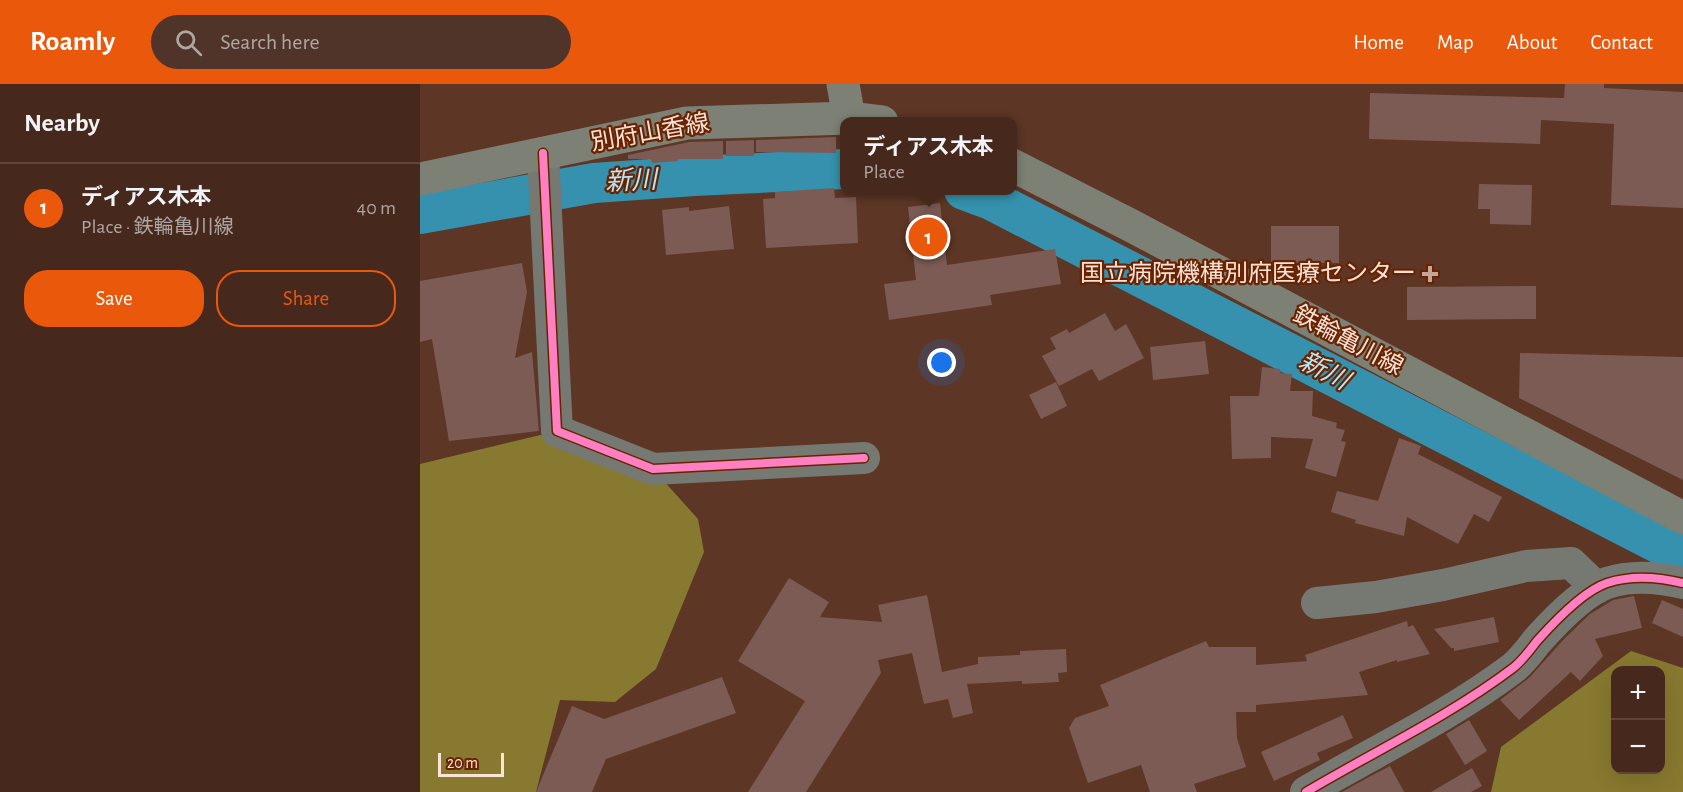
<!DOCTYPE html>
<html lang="en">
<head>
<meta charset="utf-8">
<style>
	:root { --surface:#46281c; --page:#503429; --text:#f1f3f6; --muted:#b0a6a3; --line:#5e443b; --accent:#ea580c }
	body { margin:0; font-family:"Alegreya Sans","Noto Sans JP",sans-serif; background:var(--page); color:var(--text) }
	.controls { position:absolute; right:18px; bottom:18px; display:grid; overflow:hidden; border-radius:12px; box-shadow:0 6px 24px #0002 }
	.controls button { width:54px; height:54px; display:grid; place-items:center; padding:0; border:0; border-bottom:2px solid var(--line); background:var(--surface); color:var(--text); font:30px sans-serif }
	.scale { position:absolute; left:18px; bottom:15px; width:66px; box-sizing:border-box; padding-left:6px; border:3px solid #fde2d8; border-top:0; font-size:16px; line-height:21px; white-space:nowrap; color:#fde2d8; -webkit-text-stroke:4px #682300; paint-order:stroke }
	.you { position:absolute; left:522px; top:279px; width:21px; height:21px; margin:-15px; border:4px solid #fff; border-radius:50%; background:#1a73e8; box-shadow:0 0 0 9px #1a73e833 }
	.badge { display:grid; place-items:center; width:39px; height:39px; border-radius:50%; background:var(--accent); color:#fff; font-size:20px; font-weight:700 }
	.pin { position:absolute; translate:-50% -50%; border:3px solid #fff; box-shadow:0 2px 6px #0006 }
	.popup { position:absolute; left:420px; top:33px; width:177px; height:78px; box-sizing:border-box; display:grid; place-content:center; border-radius:12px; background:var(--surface); filter:drop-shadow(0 2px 4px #0005); font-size:20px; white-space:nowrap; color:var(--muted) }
	.popup b { font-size:22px; color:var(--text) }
	.popup::after { content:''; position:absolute; left:50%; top:100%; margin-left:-12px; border:12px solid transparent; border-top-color:var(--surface) }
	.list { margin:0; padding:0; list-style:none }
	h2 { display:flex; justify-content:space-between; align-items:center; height:78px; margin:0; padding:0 24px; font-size:26px }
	h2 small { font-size:20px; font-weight:400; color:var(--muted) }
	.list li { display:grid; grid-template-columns:39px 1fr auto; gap:18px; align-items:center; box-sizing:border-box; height:90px; padding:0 24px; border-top:2px solid var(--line) }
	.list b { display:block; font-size:22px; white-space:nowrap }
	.list p { margin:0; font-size:20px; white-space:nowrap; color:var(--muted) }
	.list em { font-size:20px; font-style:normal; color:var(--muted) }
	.actions { display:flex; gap:12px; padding:18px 24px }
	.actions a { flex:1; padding:14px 0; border:2px solid var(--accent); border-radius:24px; text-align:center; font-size:21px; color:var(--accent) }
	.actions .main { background:var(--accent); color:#fff }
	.icon { flex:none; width:33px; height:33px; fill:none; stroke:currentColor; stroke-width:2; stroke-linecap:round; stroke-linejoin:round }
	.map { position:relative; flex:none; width:1263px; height:708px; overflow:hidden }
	header { display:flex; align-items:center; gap:36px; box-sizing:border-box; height:84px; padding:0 30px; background:var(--accent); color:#fff }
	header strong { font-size:28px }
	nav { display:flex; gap:33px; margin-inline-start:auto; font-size:21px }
	.search { width:420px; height:54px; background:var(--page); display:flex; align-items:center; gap:15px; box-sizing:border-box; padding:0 21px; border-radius:33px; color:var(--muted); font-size:22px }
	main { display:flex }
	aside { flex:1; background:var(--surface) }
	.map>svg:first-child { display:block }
	.forest { fill:#87792f; fill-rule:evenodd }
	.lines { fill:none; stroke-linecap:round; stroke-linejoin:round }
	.river { stroke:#3591ad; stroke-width:40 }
	.building { fill:#7c5b54 }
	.minor { stroke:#757972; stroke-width:32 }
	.major { stroke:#7d8074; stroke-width:33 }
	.cycleway-casing { stroke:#682300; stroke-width:11 }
	.cycleway { stroke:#ff80c0; stroke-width:8 }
	.poi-dot { fill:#c5a699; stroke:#682300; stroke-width:2 }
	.labels { text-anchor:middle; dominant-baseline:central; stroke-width:4.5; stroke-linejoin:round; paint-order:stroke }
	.street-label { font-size:24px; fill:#fde2d8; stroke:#682300 }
	.poi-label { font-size:24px; fill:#fde2d8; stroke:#682300; text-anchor:end }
	.water-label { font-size:26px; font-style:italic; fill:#b8e7f8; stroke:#682300 }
</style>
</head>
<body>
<header>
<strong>Roamly</strong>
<div class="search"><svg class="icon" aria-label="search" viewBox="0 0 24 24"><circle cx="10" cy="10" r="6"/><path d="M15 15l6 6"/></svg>Search here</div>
<nav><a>Home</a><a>Map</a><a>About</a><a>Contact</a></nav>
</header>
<main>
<aside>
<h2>Nearby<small></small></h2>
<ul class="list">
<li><span class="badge">1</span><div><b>ディアス木本</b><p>Place · 鉄輪亀川線</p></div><em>40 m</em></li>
</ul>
<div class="actions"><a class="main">Save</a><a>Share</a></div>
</aside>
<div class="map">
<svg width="1263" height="708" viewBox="0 0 1263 708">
	<rect width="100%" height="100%" fill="#5d3625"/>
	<g class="forest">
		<path d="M 137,347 L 233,385 L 278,435 L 284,468 L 236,585 L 195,618 L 140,616 L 116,708 L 0,708 L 0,380 Z"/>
		<path d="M 1211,567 L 1263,584 L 1263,708 L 1071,708 L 1081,663 ZM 1196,586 L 1240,586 L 1240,686 L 1196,686 Z"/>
	</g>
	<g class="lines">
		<g class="river">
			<path d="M 544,106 L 571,116 L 1263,472"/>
			<path d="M 0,130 L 174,99 L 274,92 L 424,85"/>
		</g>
	</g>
	<g class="building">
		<path d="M 1145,0 L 1184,0 L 1184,4 L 1263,8 L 1263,124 L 1191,121 L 1194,40 L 1121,36 L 1120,60 L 949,55 L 950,9 L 1144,14 Z"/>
		<path d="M 416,53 L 416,69 L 336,68 L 336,56 Z"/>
		<path d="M 334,56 L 334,72 L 306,72 L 306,57 Z"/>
		<path d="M 303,57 L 303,75 L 258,75 L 258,77 L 232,79 L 231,75 L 208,75 L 208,71 L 269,58 Z"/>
		<path d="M 1059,100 L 1112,101 L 1111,141 L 1070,140 L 1070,125 L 1058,125 Z"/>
		<path d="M 414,104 L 415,114 L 436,113 L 438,159 L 346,164 L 343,115 L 355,114 L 355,108 Z"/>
		<path d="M 520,119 L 527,181 L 635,165 L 641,200 L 570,211 L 572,221 L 469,236 L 464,200 L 496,196 L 488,123 Z"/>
		<path d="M 309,122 L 314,165 L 246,171 L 242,126 L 269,123 L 269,127 Z"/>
		<rect x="851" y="142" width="68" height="37"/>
		<path d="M 102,179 L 107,208 L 95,274 L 112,268 L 119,347 L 29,357 L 12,255 L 0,258 L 0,197 Z"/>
		<path d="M 1116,202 L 1116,235 L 987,236 L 987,203 Z"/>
		<path d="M 685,229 L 695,247 L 706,240 L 724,274 L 679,297 L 672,285 L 639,302 L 622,272 L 636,265 L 630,254 L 647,245 L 649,249 Z"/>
		<path d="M 785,257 L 789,290 L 733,296 L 730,263 Z"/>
		<path d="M 1100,269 L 1263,273 L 1263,396 L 1099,314 Z"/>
		<path d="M 842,283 L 860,285 L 861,289 L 872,290 L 870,307 L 893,307 L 892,332 L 917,339 L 916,344 L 925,346 L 921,357 L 926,358 L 916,393 L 885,384 L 893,355 L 851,353 L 851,374 L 812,375 L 810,312 L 839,312 Z"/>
		<path d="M 636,298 L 647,322 L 621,335 L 609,311 Z"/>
		<path d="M 979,354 L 1001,362 L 998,370 L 1082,413 L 1069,438 L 1054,430 L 1038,460 L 987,433 L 984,452 L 935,439 L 936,436 L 911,428 L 917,407 L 958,417 Z"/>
		<path d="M 369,494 L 409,518 L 400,533 L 462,538 L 458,521 L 507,511 L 522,588 L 558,580 L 558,573 L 600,571 L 600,567 L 646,565 L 647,588 L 638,589 L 639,598 L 602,600 L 602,597 L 547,600 L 553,629 L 533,634 L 528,615 L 504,620 L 492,569 L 458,576 L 461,589 L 386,708 L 328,708 L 385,617 L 318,577 Z"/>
		<path d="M 1214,512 L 1222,544 L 1175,555 L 1183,572 L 1160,597 L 1151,588 L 1099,636 L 1080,616 L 1109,594 L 1145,554 L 1170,530 L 1193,516 Z"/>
		<path d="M 1242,516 L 1263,525 L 1263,553 L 1232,539 Z"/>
		<path d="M 1074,533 L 1079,558 L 1034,567 L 1034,564 L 1031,564 L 1014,545 Z"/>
		<path d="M 987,537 L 988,543 L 993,541 L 1010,570 L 977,578 L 977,576 L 939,588 L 948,611 L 836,621 L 836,628 L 816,628 L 817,654 L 826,683 L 774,700 L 777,708 L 730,708 L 721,681 L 668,699 L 649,644 L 655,634 L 689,622 L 680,601 L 786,557 L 789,563 L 836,563 L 836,581 L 887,577 L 885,571 Z"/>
		<path d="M 302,593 L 316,629 L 186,675 L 172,708 L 116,708 L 152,622 L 184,635 Z"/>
		<path d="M 923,631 L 933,654 L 897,669 L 900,676 L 854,697 L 841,668 Z"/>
		<path d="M 1049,636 L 1067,667 L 1045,681 L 1026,650 Z"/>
		<path d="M 970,682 L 984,708 L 922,708 L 947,694 Z"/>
		<path d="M 1052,684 L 1062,702 L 1051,708 L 1011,708 Z"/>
	</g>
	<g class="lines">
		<g class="minor">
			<path d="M 123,69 L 137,347 L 233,385 L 444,374"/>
			<path d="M 897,519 L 956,513 L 1023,501 L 1106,482 L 1151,479 L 1177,504"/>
			<path d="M 886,708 C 955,667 1028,633 1093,584 C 1102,577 1110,566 1117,557 C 1134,538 1163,507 1187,499 C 1211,491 1238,493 1263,499"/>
		</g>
		<g class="major">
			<path d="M 429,34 L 462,38"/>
			<path d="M 592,81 L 710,141 L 1263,434"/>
			<path d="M 0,95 L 267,39 L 429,34 L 423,0"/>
		</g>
		<defs>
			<g id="cycleway">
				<path d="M 123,69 L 137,347 L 233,385 L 444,374"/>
				<path d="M 886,708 C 955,667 1028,633 1093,584 C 1102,577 1110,566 1117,557 C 1134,538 1163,507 1187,499 C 1211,491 1238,493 1263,499"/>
			</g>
		</defs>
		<use href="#cycleway" class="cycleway-casing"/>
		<use href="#cycleway" class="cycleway"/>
	</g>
	<path class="poi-dot" d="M1007 181h6v6h6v6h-6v6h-6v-6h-6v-6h6z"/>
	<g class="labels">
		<g class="street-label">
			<text transform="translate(230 49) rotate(-10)">別府山香線</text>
			<text transform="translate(928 257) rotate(28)">鉄輪亀川線</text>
		</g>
		<g class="poi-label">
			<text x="996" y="190">国立病院機構別府医療センター</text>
		</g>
		<g class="water-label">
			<text transform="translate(211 97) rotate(-3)">新川</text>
			<text transform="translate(904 287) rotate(27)">新川</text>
		</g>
	</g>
</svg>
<div class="controls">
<button>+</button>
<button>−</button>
</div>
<div class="scale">20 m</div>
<div class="you"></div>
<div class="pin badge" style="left:508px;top:153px">1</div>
<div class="popup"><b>ディアス木本</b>Place</div>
</div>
</main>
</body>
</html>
